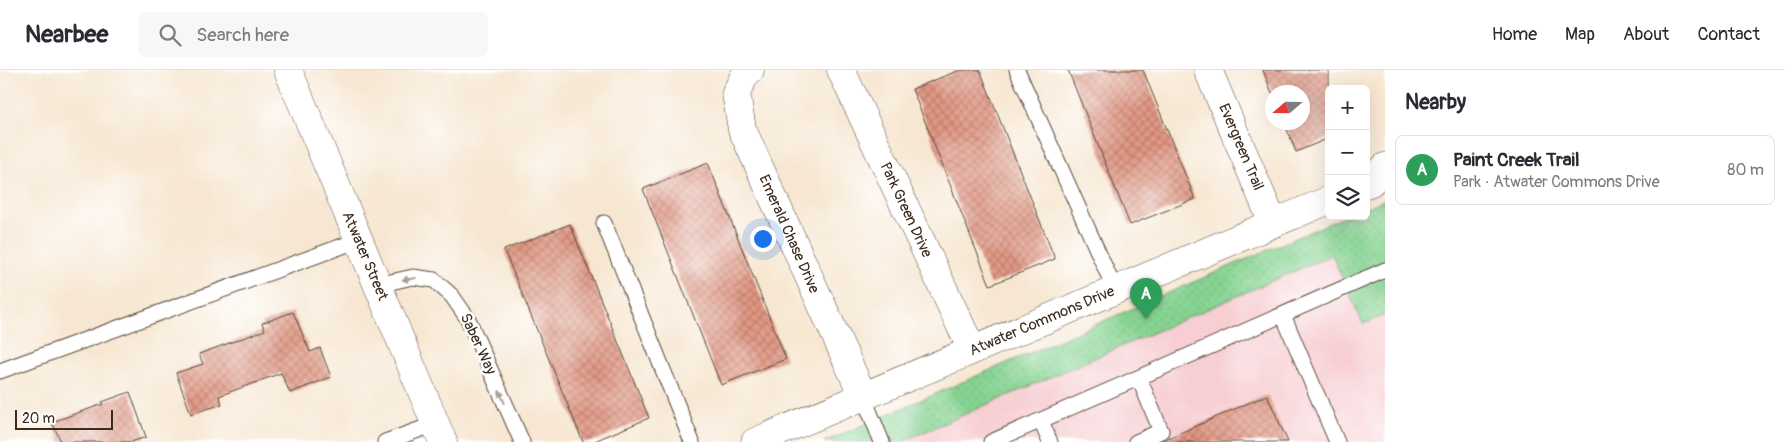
<!DOCTYPE html>
<html lang="en">
<head>
<meta charset="utf-8">
<style>
	:root { --surface:#fff; --page:#f7f7f7; --text:#2b2b33; --muted:#7c7c81; --line:#e1e1e2; --accent:#b45309 }
	body { margin:0; font-family:Pangolin,sans-serif; background:var(--page); color:var(--text) }
	.controls { position:absolute; right:15px; top:15px; display:grid; overflow:hidden; border-radius:8px; box-shadow:0 5px 20px #0002 }
	.controls button { width:45px; height:45px; display:grid; place-items:center; padding:0; border:0; border-bottom:1px solid var(--line); background:var(--surface); color:var(--text); font:25px sans-serif }
	.compass { position:absolute; left:1265px; top:15px; width:45px; height:45px; border-radius:50%; background:var(--surface); box-shadow:0 5px 20px #0002; rotate:250deg }
	.scale { position:absolute; left:15px; bottom:12px; width:98px; box-sizing:border-box; padding-left:5px; border:2px solid #3b2a1e; border-top:0; font-size:14px; line-height:18px; white-space:nowrap; color:#3b2a1e; -webkit-text-stroke:4px #fff; paint-order:stroke }
	.you { position:absolute; left:762px; top:168px; width:18px; height:18px; margin:-12px; border:4px solid #fff; border-radius:50%; background:#1a73e8; box-shadow:0 0 0 8px #1a73e833 }
	.badge { display:grid; place-items:center; width:32px; height:32px; border-radius:50%; background:var(--accent); color:#fff; font-size:16px; font-weight:700 }
	.pin { position:absolute; translate:-50% -41px; filter:drop-shadow(0 1px 2px #0008) }
	.pin::after { content:''; position:absolute; top:26px; width:18px; height:15px; background:inherit; clip-path:polygon(0 0,100% 0,50% 100%) }
	.list { margin:0; padding:0; list-style:none }
	h2 { display:flex; justify-content:space-between; align-items:center; height:65px; margin:0; padding:0 20px; font-size:21px }
	h2 small { font-size:16px; font-weight:400; color:var(--muted) }
	.list li { display:grid; grid-template-columns:32px 1fr auto; gap:15px; align-items:center; box-sizing:border-box; height:70px; margin:0 10px 10px; padding:0 10px; border:1px solid var(--line); border-radius:8px }
	.list b { display:block; font-size:19px; white-space:nowrap }
	.list p { margin:0; font-size:16px; white-space:nowrap; color:var(--muted) }
	.list em { font-size:16px; font-style:normal; color:var(--muted) }
	.icon { flex:none; width:28px; height:28px; fill:none; stroke:currentColor; stroke-width:2; stroke-linecap:round; stroke-linejoin:round }
	.map { position:relative; flex:none; width:1385px; height:372px; overflow:hidden }
	header { display:flex; align-items:center; gap:30px; box-sizing:border-box; height:70px; padding:0 25px; background:var(--surface); border-bottom:1px solid var(--line) }
	header strong { font-size:24px }
	nav { display:flex; gap:28px; margin-inline-start:auto; font-size:18px }
	.search { width:350px; height:45px; background:var(--page); display:flex; align-items:center; gap:12px; box-sizing:border-box; padding:0 18px; border-radius:8px; color:var(--muted); font-size:19px }
	main { display:flex }
	aside { flex:1; background:var(--surface) }
	.map>svg:first-child { display:block }
	.built { fill:#f7cfd3 }
	.park { fill:url(#park-dots); stroke:#607e58 }
	.building { fill:url(#building-cross-hatch) }
	.lines { fill:none; stroke-linecap:round; stroke-linejoin:round }
	.service-casing { stroke:#574639; stroke-width:17 }
	.minor-casing { stroke:#574639; stroke-width:29 }
	.service { stroke:#fff; stroke-width:15 }
	.minor { stroke:#fff; stroke-width:28 }
	.oneway { fill:#a79f9a }
	.labels { text-anchor:middle; dominant-baseline:central; stroke-width:5; stroke-linejoin:round; paint-order:stroke }
	.street-label { font-size:15px; fill:#3b2a1e; stroke:#fff }
</style>
</head>
<body>
<header>
<strong>Nearbee</strong>
<div class="search"><svg class="icon" aria-label="search" viewBox="0 0 24 24"><circle cx="10" cy="10" r="6"/><path d="M15 15l6 6"/></svg>Search here</div>
<nav><a>Home</a><a>Map</a><a>About</a><a>Contact</a></nav>
</header>
<main>
<div class="map">
<svg width="1385" height="372" viewBox="0 0 1385 372">
	<defs>
		<pattern id="park-dots" width="8" height="8" patternUnits="userSpaceOnUse" patternTransform="scale(1.25)"><rect width="8" height="8" fill="#85d391"/><path d="M2 2h.1M6 6h.1" fill="none" stroke="#74b57d" stroke-width="1.8" stroke-linecap="round"/></pattern>
		<pattern id="building-cross-hatch" width="8" height="8" patternUnits="userSpaceOnUse" patternTransform="scale(1.25)"><rect width="8" height="8" fill="#e29884"/><path d="M0 0l8 8M0 8l8-8" fill="none" stroke="#b87c6b"/></pattern>
	</defs>
	<rect width="100%" height="100%" fill="#fff"/>
	<filter id="ink" filterUnits="userSpaceOnUse"><feTurbulence type="fractalNoise" baseFrequency=".02" numOctaves="2"/><feDisplacementMap in="SourceGraphic" scale="10" xChannelSelector="R" yChannelSelector="G"/><feConvolveMatrix kernelMatrix="1 2 1 2 8 2 1 2 1" color-interpolation-filters="sRGB"/></filter>
	<filter id="wash" filterUnits="userSpaceOnUse"><feTurbulence type="fractalNoise" baseFrequency=".0096" numOctaves="4" result="noise"/><feDisplacementMap in="SourceGraphic" scale="20" xChannelSelector="R" yChannelSelector="G"/><feGaussianBlur stdDeviation="1.12" result="paint"/><feColorMatrix in="noise" values="0 0 0 0 0 0 0 0 0 0 0 0 0 0 0 0 0 1.4 0 .05"/><feComposite in="paint" operator="in"/></filter>
	<g filter="url(#wash)">
		<rect width="100%" height="100%" fill="#f7e7d2"/>
		<path class="built" d="M 1385,153 L 1385,372 L 865,372 Z"/>
		<path class="park" d="M 1385,129 L 1385,245 L 1363,254 L 1332,185 L 901,372 L 824,372 L 1346,146 L 1366,146 L 1366,138 Z"/>
		<g id="blocks">
			<g class="building">
				<path d="M 960,0 L 980,0 L 1055,189 L 990,215 L 912,19 Z"/>
				<path d="M 1068,0 L 1143,0 L 1195,129 L 1130,155 Z"/>
				<path d="M 1263,0 L 1329,0 L 1329,68 L 1296,82 L 1284,52 L 1302,52 L 1302,22 L 1272,23 Z"/>
				<path d="M 708,93 L 786,289 L 721,315 L 643,119 Z"/>
				<path d="M 570,154 L 649,348 L 592,372 L 583,372 L 504,180 Z"/>
				<path d="M 293,242 L 310,282 L 320,278 L 331,307 L 290,323 L 281,303 L 219,326 L 222,334 L 191,344 L 176,303 L 203,294 L 199,284 L 265,260 L 262,253 Z"/>
				<path d="M 130,322 L 146,367 L 131,372 L 61,372 L 52,352 L 103,334 L 102,332 Z"/>
				<path d="M 1267,325 L 1288,372 L 1159,372 L 1166,369 Z"/>
			</g>
		</g>
	</g>
	<g filter="url(#ink)">
		<use href="#blocks" fill-opacity="0" stroke="#574639" stroke-width="1"/>
		<g class="lines">
			<defs>
				<g id="service">
					<path d="M 1017,0 L 1115,220"/>
					<path d="M 604,153 L 692,372"/>
					<path d="M 377,215 L 413,207 L 434,210 L 452,226 L 468,249 L 522,372"/>
					<path d="M 1283,245 L 1337,372"/>
					<path d="M 0,301 L 359,170"/>
					<path d="M 863,326 L 882,372"/>
					<path d="M 1041,351 L 1050,372"/>
					<path d="M 385,372 L 435,354"/>
					<path d="M 991,372 L 1385,200"/>
					<path d="M 1136,372 L 1161,361 L 1139,308"/>
				</g>
				<g id="minor">
					<path d="M 288,0 L 443,372"/>
					<path d="M 750,0 L 747,1 L 736,23 L 742,59 L 863,326"/>
					<path d="M 841,0 L 972,280"/>
					<path d="M 1208,0 L 1273,153"/>
					<path d="M 1366,114 L 1371,112 L 1385,97"/>
					<path d="M 755,372 L 1329,130"/>
				</g>
			</defs>
			<use href="#service" class="service-casing"/>
			<use href="#minor" class="minor-casing"/>
			<use href="#service" class="service"/>
			<use href="#minor" class="minor"/>
		</g>
		<defs><path id="oneway-solid" d="M-6-.8H1V-3.2L6.5 0L1 3.2V.8H-6Z" transform="scale(1.25)"/></defs>
		<g class="oneway">
			<use href="#oneway-solid" transform="translate(409 209) rotate(173)"/>
			<use href="#oneway-solid" transform="translate(502 327) rotate(-113)"/>
		</g>
	</g>
	<g class="labels">
		<g class="street-label">
			<text transform="translate(1241 77) rotate(67)">Evergreen Trail</text>
			<text transform="translate(906 140) rotate(65)">Park Green Drive</text>
			<text transform="translate(789 164) rotate(66)">Emerald Chase Drive</text>
			<text transform="translate(365 186) rotate(67)">Atwater Street</text>
			<text transform="translate(1042 251) rotate(-23)">Atwater Commons Drive</text>
			<text transform="translate(478 274) rotate(65)">Saber Way</text>
		</g>
	</g>
</svg>
<div class="controls">
<button>+</button>
<button>−</button>
<button><svg class="icon" aria-label="layers" viewBox="0 0 24 24"><path d="M12 4l9 5-9 5-9-5zM3 14l9 5 9-5"/></svg></button>
</div>
<svg class="compass" viewBox="-18 -18 36 36"><path d="M0-13l5 13h-10z" fill="#e53935"/><path d="M0 13l5-13h-10z" fill="#7c7c81"/></svg>
<div class="scale">20 m</div>
<div class="you"></div>
<div class="pin badge" style="left:1146px;top:249px;background:#2e9e5b">A</div>
</div>
<aside>
<h2>Nearby<small></small></h2>
<ul class="list">
<li><span class="badge" style="background:#2e9e5b">A</span><div><b>Paint Creek Trail</b><p>Park · Atwater Commons Drive</p></div><em>80 m</em></li>
</ul>
</aside>
</main>
</body>
</html>
